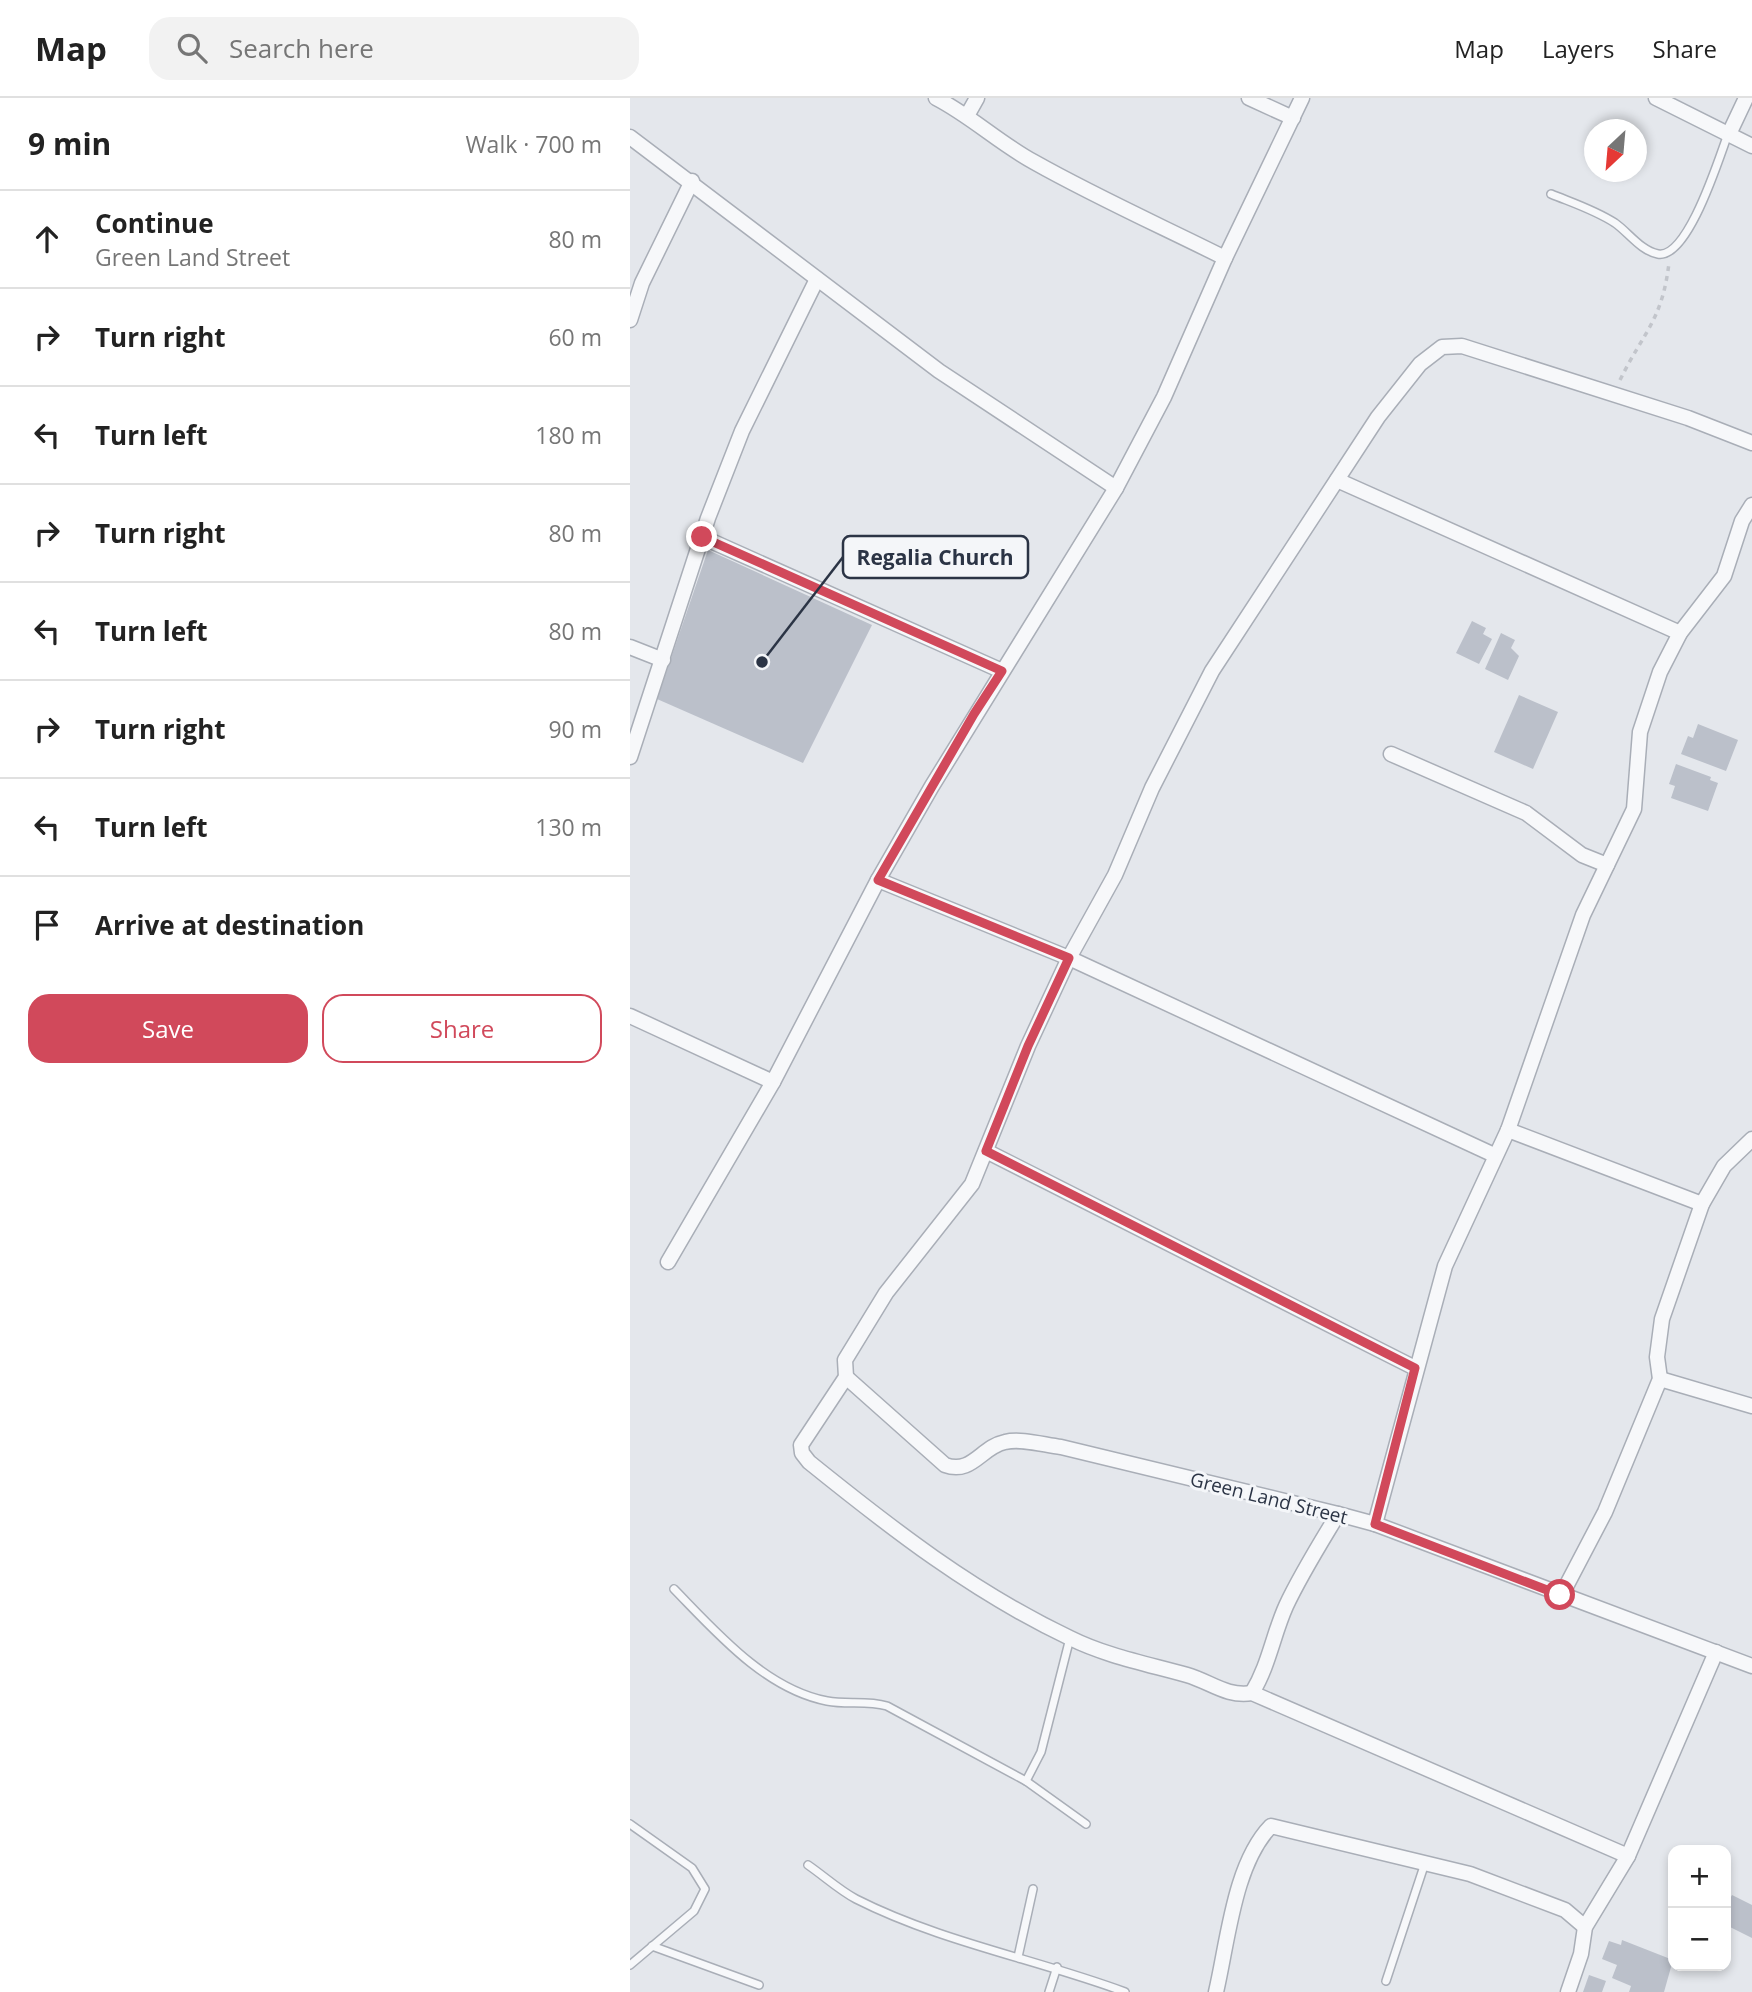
<!DOCTYPE html>
<html lang="en">
<head>
<meta charset="utf-8">
<style>
	:root { --surface:#fff; --page:#f2f2f2; --text:#222; --muted:#767676; --line:#e0e0e0; --accent:#d1495b }
	body { margin:0; font-family:"Open Sans",sans-serif; background:var(--page); color:var(--text) }
	.controls { position:absolute; right:21px; bottom:21px; display:grid; overflow:hidden; border-radius:14px; box-shadow:0 4px 10px #0003 }
	.controls button { width:63px; height:63px; display:grid; place-items:center; padding:0; border:0; border-bottom:2px solid var(--line); background:var(--surface); color:var(--text); font:35px sans-serif }
	.compass { position:absolute; left:954px; top:21px; width:63px; height:63px; border-radius:50%; background:var(--surface); box-shadow:0 4px 10px #0003; rotate:206deg }
	.stop { position:absolute; width:21px; height:21px; margin:-16px; border:5px solid #d1495b; border-radius:50%; background:#fff }
	.stop.end { background:#d1495b; border-color:#fff; box-shadow:0 2px 7px #0008 }
	.list { margin:0; padding:0; list-style:none }
	h2 { display:flex; justify-content:space-between; align-items:center; height:91px; margin:0; padding:0 28px; font-size:30px }
	h2 small { font-size:23px; font-weight:400; color:var(--muted) }
	.list li { display:grid; grid-template-columns:46px 1fr auto; gap:21px; align-items:center; box-sizing:border-box; height:98px; padding:0 28px; border-top:2px solid var(--line) }
	.list b { display:block; font-size:26px; white-space:nowrap }
	.list p { margin:0; font-size:23px; white-space:nowrap; color:var(--muted) }
	.list em { font-size:23px; font-style:normal; color:var(--muted) }
	.actions { display:flex; gap:14px; padding:21px 28px }
	.actions a { flex:1; padding:16px 0; border:2px solid var(--accent); border-radius:21px; text-align:center; font-size:24px; color:var(--accent) }
	.actions .main { background:var(--accent); color:#fff }
	.icon { flex:none; width:38px; height:38px; fill:none; stroke:currentColor; stroke-width:2; stroke-linecap:round; stroke-linejoin:round }
	.map { position:relative; flex:none; width:1122px; height:1894px; overflow:hidden }
	header { display:flex; align-items:center; gap:42px; box-sizing:border-box; height:98px; padding:0 35px; background:var(--surface); border-bottom:2px solid var(--line) }
	header strong { font-size:33px }
	nav { display:flex; gap:38px; margin-inline-start:auto; font-size:24px }
	.search { width:490px; height:63px; background:var(--page); display:flex; align-items:center; gap:18px; box-sizing:border-box; padding:0 24px; border-radius:21px; color:var(--muted); font-size:26px }
	main { display:flex }
	aside { flex:1; background:var(--surface) }
	.map>svg:first-child { display:block }
	.building { fill:#bbc0ca }
	.lines { fill:none; stroke-linecap:round; stroke-linejoin:round }
	.service-casing { stroke:#a9aeb7; stroke-width:10 }
	.minor-casing { stroke:#a9aeb7; stroke-width:17 }
	.path { stroke:#c2c5cb; stroke-width:3.5; stroke-dasharray:5 5; stroke-linecap:butt }
	.service { stroke:#f7f8fa; stroke-width:7 }
	.minor { stroke:#f7f8fa; stroke-width:14 }
	.route { stroke:#d1495b; stroke-width:9 }
	.labels { text-anchor:middle; dominant-baseline:central; stroke-width:6; stroke-linejoin:round; paint-order:stroke }
	.street-label { font-size:19px; fill:#2b3445; stroke:#f4f6f9 }
	.leader { fill:none; stroke:#2b3445; stroke-width:2.5 }
	.callout-dot { fill:#2b3445; stroke:#f4f6f9; stroke-width:2.5 }
	.callout { fill:#f4f6f9; stroke:#2b3445; stroke-width:2.5 }
	.callout-label { font-size:21px; text-anchor:middle; font-weight:bold; fill:#2b3445 }
</style>
</head>
<body>
<header>
<strong>Map</strong>
<div class="search"><svg class="icon" aria-label="search" viewBox="0 0 24 24"><circle cx="10" cy="10" r="6"/><path d="M15 15l6 6"/></svg>Search here</div>
<nav><a>Map</a><a>Layers</a><a>Share</a></nav>
</header>
<main>
<aside>
<h2>9 min<small>Walk · 700 m</small></h2>
<ul class="list">
<li><svg class="icon" aria-label="ahead" viewBox="0 0 24 24"><path d="M12 20V5M6 11l6-6 6 6"/></svg><div><b>Continue</b><p>Green Land Street</p></div><em>80 m</em></li>
<li><svg class="icon" aria-label="right" viewBox="0 0 24 24"><path d="M7 20v-9h11M14 6l5 5-5 5"/></svg><div><b>Turn right</b></div><em>60 m</em></li>
<li><svg class="icon" aria-label="left" viewBox="0 0 24 24"><path d="M17 20v-9H6M10 6l-5 5 5 5"/></svg><div><b>Turn left</b></div><em>180 m</em></li>
<li><svg class="icon" aria-label="right" viewBox="0 0 24 24"><path d="M7 20v-9h11M14 6l5 5-5 5"/></svg><div><b>Turn right</b></div><em>80 m</em></li>
<li><svg class="icon" aria-label="left" viewBox="0 0 24 24"><path d="M17 20v-9H6M10 6l-5 5 5 5"/></svg><div><b>Turn left</b></div><em>80 m</em></li>
<li><svg class="icon" aria-label="right" viewBox="0 0 24 24"><path d="M7 20v-9h11M14 6l5 5-5 5"/></svg><div><b>Turn right</b></div><em>90 m</em></li>
<li><svg class="icon" aria-label="left" viewBox="0 0 24 24"><path d="M17 20v-9H6M10 6l-5 5 5 5"/></svg><div><b>Turn left</b></div><em>130 m</em></li>
<li><svg class="icon" aria-label="arrive" viewBox="0 0 24 24"><path d="M6 21V4h12l-3 4 3 4H6"/></svg><div><b>Arrive at destination</b></div></li>
</ul>
<div class="actions"><a class="main">Save</a><a>Share</a></div>
</aside>
<div class="map">
<svg width="1122" height="1894" viewBox="0 0 1122 1894">
	<rect width="100%" height="100%" fill="#e4e7ec"/>
	<g class="building">
		<path d="M 78,452 L 242,527 L 173,665 L 27,601 Z"/>
		<path d="M 842,523 L 856,530 L 853,536 L 862,541 L 849,566 L 826,555 Z"/>
		<path d="M 871,535 L 885,542 L 881,550 L 889,558 L 878,582 L 855,571 Z"/>
		<path d="M 889,597 L 928,614 L 903,671 L 864,654 Z"/>
		<path d="M 1068,626 L 1108,642 L 1096,673 L 1051,656 L 1058,638 L 1063,640 Z"/>
		<path d="M 1046,666 L 1081,679 L 1080,682 L 1088,685 L 1078,713 L 1041,700 L 1045,688 L 1039,686 Z"/>
		<path d="M 1102,1797 L 1122,1807 L 1122,1840 L 1096,1827 L 1096,1808 Z"/>
		<path d="M 992,1842 L 1043,1862 L 1034,1894 L 999,1894 L 1001,1888 L 982,1880 L 987,1867 L 972,1861 L 979,1843 L 991,1847 Z"/>
		<path d="M 959,1877 L 976,1883 L 972,1894 L 953,1894 Z"/>
	</g>
	<g class="lines">
		<defs>
			<g id="service">
				<path d="M 921,96 C 943,105 965,112 985,125 C 998,134 1011,153 1028,156 C 1058,161 1089,60 1098,36"/>
				<path d="M 44,1491 C 86,1534 135,1591 197,1603 C 217,1607 236,1602 257,1608 L 396,1683 L 456,1726"/>
				<path d="M 396,1683 L 411,1654 L 440,1540"/>
				<path d="M 0,1726 L 62,1770 L 75,1791 L 64,1813 L 0,1867"/>
				<path d="M 178,1767 C 194,1778 209,1792 226,1801 C 311,1844 406,1861 495,1894"/>
				<path d="M 22,1848 L 129,1887"/>
				<path d="M 388,1859 L 403,1791"/>
				<path d="M 756,1883 L 795,1765"/>
				<path d="M 419,1894 L 427,1869"/>
			</g>
			<g id="minor">
				<path d="M 306,0 C 341,18 369,45 404,64 C 466,99 531,128 595,160"/>
				<path d="M 619,0 L 663,20"/>
				<path d="M 1026,0 L 1122,48"/>
				<path d="M 338,16 L 347,0"/>
				<path d="M 1099,36 L 1116,0"/>
				<path d="M 0,39 L 309,273 L 486,390"/>
				<path d="M 0,222 L 12,185 L 62,83"/>
				<path d="M 707,382 L 1050,535"/>
				<path d="M 72,439 L 372,573"/>
				<path d="M 0,549 L 33,562"/>
				<path d="M 761,656 L 896,715 L 952,757 L 977,767"/>
				<path d="M 0,659 L 78,420 L 112,333 L 187,181"/>
				<path d="M 248,782 L 439,860 L 864,1057"/>
				<path d="M 0,918 L 143,984"/>
				<path d="M 878,1032 L 1072,1106"/>
				<path d="M 356,1053 L 785,1270"/>
				<path d="M 38,1164 L 143,984 L 248,782 L 302,688 L 486,390 L 534,299 L 595,160 L 672,0"/>
				<path d="M 216,1279 L 315,1367 C 342,1377 351,1349 375,1344 C 391,1340 414,1347 431,1349 L 708,1416 L 745,1426 L 1122,1568"/>
				<path d="M 1030,1281 L 1122,1308"/>
				<path d="M 745,1426 L 815,1168 L 878,1032 L 953,817 L 1004,711 L 1010,634 L 1030,574 L 1050,535 L 1094,478 L 1112,423 L 1122,407"/>
				<path d="M 931,1498 L 975,1414 L 1030,1281 L 1027,1259 L 1032,1221 L 1072,1106 L 1094,1068 L 1122,1041"/>
				<path d="M 622,1595 C 639,1567 643,1537 656,1508 C 671,1476 690,1446 708,1416"/>
				<path d="M 998,1758 L 622,1595 C 596,1599 581,1584 557,1577 C 518,1566 476,1558 440,1540 C 343,1494 262,1431 179,1364 L 172,1355 L 171,1347 L 216,1279 L 215,1262 L 256,1195 L 342,1086 L 398,948 L 439,860 L 485,777 L 522,690 L 582,573 L 748,319 L 790,266 L 812,249 L 832,248 L 1058,320 L 1122,345"/>
				<path d="M 586,1894 C 598,1843 604,1766 641,1728 L 840,1776 L 935,1812 L 955,1829"/>
				<path d="M 938,1894 L 951,1856 L 955,1829 L 998,1758 L 1086,1554"/>
			</g>
		</defs>
		<use href="#service" class="service-casing"/>
		<use href="#minor" class="minor-casing"/>
		<path class="path" d="M 990,282 C 1014,233 1032,223 1039,165"/>
		<use href="#service" class="service"/>
		<use href="#minor" class="minor"/>
	</g>
	<g class="lines">
		<path class="route" d="M 72,439 L 372,573 L 344,616 L 248,782 L 439,860 L 398,948 L 356,1053 L 785,1270 L 745,1426 L 930,1497"/>
	</g>
	<g class="labels">
		<g class="street-label">
			<text transform="translate(639 1400) rotate(14)">Green Land Street</text>
		</g>
	</g>
	<path class="leader" d="M132 564L213 459"/>
	<circle class="callout-dot" cx="132" cy="564" r="7"/>
	<rect class="callout" x="213" y="438" width="185" height="42" rx="7"/>
	<g class="callout-label">
		<text x="305" y="467">Regalia Church</text>
	</g>
</svg>
<div class="controls">
<button>+</button>
<button>−</button>
</div>
<svg class="compass" viewBox="-18 -18 36 36"><path d="M0-13l5 13h-10z" fill="#e53935"/><path d="M0 13l5-13h-10z" fill="#767676"/></svg>
<div class="stop" style="left:930px;top:1497px"></div>
<div class="stop end" style="left:72px;top:439px"></div>
</div>
</main>
</body>
</html>
